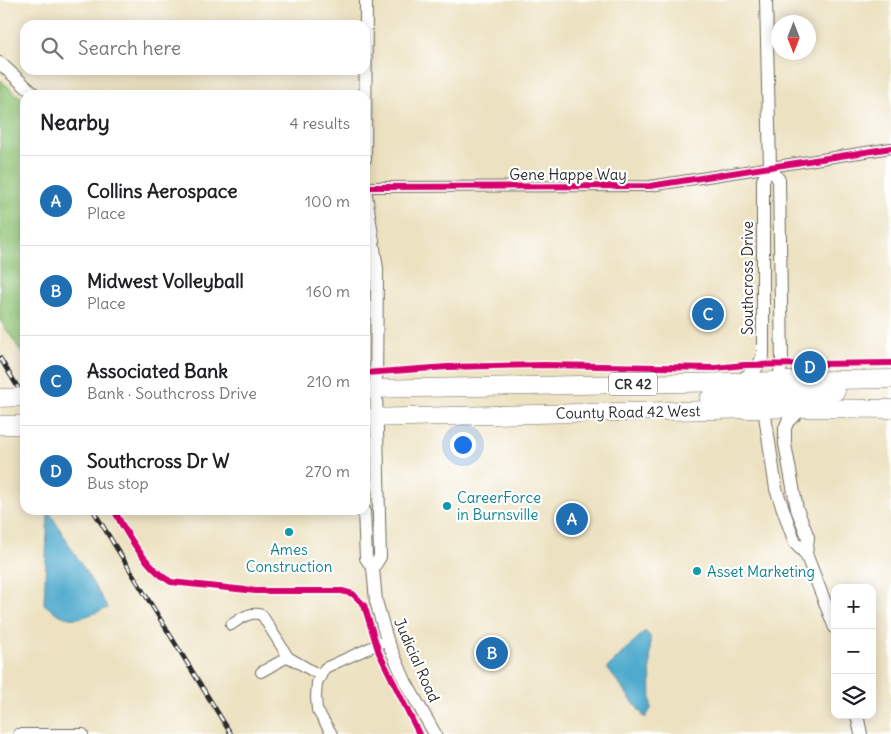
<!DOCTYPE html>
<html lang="en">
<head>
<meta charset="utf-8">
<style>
	:root { --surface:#fff; --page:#f6f6f6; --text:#202124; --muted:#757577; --line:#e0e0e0; --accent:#1f6fb2 }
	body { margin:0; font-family:Delius,sans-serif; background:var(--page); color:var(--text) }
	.controls { position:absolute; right:15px; bottom:15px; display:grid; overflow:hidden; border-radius:10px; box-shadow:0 2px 12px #0003 }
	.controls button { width:45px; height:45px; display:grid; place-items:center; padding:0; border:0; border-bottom:1px solid var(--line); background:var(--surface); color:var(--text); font:25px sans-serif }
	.compass { position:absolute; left:771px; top:15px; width:45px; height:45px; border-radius:50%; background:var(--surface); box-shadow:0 2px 12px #0003; rotate:180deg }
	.you { position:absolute; left:462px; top:444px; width:18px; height:18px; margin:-12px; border:4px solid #fff; border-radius:50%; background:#1a73e8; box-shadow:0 0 0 8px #1a73e833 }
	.badge { display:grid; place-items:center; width:32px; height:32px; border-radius:50%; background:var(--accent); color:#fff; font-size:16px; font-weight:700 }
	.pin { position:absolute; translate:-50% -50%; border:2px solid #fff; box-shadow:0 1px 5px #0006 }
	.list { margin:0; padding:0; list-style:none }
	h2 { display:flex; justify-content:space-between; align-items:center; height:65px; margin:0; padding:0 20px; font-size:21px }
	h2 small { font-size:16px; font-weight:400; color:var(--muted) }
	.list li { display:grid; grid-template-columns:32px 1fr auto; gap:15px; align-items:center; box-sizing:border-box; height:90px; padding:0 20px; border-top:1px solid var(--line) }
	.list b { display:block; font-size:19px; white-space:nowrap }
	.list p { margin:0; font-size:16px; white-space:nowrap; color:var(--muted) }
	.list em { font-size:16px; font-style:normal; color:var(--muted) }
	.icon { flex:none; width:28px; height:28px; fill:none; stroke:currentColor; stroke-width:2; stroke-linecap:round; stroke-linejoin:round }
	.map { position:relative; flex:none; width:891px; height:734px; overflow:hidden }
	.search { position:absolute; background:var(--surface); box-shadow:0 2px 12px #0003; left:20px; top:20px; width:350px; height:55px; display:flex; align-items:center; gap:12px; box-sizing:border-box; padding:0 18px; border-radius:15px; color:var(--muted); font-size:19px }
	.panel { position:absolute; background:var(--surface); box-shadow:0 2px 12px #0003; left:20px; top:90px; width:350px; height:425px; border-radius:15px }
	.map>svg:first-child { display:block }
	.green { fill:#91c576; stroke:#5e7850 }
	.water { fill:#4faacd; stroke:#3d6a7c }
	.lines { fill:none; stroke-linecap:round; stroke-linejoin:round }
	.minor-casing { stroke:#6f6b5f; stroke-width:12 }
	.tertiary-casing { stroke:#6f6b5f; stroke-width:14 }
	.trunk-casing { stroke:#6f6b5f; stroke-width:19 }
	.minor { stroke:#fff; stroke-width:10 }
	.tertiary { stroke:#fff; stroke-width:12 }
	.trunk { stroke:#fff; stroke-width:18 }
	.rail-casing { stroke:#2b2b2b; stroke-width:4.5 }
	.rail { stroke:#fff; stroke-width:2.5; stroke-dasharray:8; stroke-linecap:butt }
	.trunk-bridge-casing { stroke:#6f6b5f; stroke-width:19; stroke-linecap:butt }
	.trunk-bridge { stroke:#fff; stroke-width:18 }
	.cycleway-casing { stroke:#fff; stroke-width:9 }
	.cycleway { stroke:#d6006c; stroke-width:6 }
	.culture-dot { fill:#0f9aa8; stroke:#fff; stroke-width:2 }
	.labels { text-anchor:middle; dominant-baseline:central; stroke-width:4.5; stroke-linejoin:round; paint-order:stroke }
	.shield { fill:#fff; stroke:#6b6b6b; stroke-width:1 }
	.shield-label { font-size:14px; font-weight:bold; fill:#2b2b2b }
	.street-label { font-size:15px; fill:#2b2b2b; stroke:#fff }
	.culture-label { font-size:15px; fill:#0d838f; stroke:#fff; text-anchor:start }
</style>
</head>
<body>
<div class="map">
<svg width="891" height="734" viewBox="0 0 891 734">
	<rect width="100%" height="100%" fill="#fff"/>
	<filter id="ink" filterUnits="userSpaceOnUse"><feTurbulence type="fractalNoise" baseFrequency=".02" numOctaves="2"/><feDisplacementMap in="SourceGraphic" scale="10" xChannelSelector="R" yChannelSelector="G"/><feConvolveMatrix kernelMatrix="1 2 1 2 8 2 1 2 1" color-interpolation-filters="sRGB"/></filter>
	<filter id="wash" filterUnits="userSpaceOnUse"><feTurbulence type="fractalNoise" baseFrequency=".0096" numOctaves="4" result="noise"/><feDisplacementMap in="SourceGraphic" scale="20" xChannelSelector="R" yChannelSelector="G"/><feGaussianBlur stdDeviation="1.12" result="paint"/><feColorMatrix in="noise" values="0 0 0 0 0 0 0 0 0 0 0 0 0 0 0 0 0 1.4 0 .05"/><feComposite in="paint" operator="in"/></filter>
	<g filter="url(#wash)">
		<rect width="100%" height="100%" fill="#ece1c0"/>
		<path class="green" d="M 0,80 L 25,101 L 25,354 L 23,354 L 0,320 Z"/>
		<g class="water">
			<path d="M 48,510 L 108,608 C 78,619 71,626 44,604 Z"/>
			<path d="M 645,631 L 650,636 L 651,709 L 645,718 L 607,668 Z"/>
		</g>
	</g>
	<g filter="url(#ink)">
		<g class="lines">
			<defs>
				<g id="minor">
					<path d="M 365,187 L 650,186 L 891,148"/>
					<path d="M 231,625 C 241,618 250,611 262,615 L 288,657 L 321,676"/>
					<path d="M 261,672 L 288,657"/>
					<path d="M 18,734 L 83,734"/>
					<path d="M 332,734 L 317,710 L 316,697 L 317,683 L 325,668 L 387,640"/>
				</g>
				<g id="tertiary">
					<path d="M 0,63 L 35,95"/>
					<path d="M 365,159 L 366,0"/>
					<path d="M 770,167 L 779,180 L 782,362 L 778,381"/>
					<path d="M 365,188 L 377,269 L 376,389 L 380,557 L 373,568"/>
					<path d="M 739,381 C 750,374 759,369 763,355 L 763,180 L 770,167 L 766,0"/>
					<path d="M 803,408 L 788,421 L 785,428 L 785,444 L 797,509 L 808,537 L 806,554"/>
					<path d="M 764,409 L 776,489 L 795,543 L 806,554 L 835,628"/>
					<path d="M 364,510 L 366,558 L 373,568 L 376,601 L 387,640 L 406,683 L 435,734"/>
					<path d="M 857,715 L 861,734"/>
				</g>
				<g id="trunk">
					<path d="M 365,389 L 891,379"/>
					<path d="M 709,399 C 734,397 760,400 778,381"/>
					<path d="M 764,409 L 788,395 L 836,391"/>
					<path d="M 365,418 L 803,408 L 891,409"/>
					<path d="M 0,425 L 25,425"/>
				</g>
			</defs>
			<use href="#minor" class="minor-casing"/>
			<use href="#tertiary" class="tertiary-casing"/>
			<use href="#trunk" class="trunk-casing"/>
			<use href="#minor" class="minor"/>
			<use href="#tertiary" class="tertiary"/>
			<use href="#trunk" class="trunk"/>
			<defs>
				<g id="rail">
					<path d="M 0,358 L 25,399"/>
					<path d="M 93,510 L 231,734"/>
				</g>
			</defs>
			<use href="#rail" class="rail-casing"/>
			<use href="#rail" class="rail"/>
			<defs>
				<path id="trunk-bridge" d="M 0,398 L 25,397"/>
			</defs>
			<use href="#trunk-bridge" class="trunk-bridge-casing"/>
			<use href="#trunk-bridge" class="trunk-bridge"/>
			<defs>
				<g id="cycleway">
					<path d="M 365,187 L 650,186 L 891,148"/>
					<path d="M 365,373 L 447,367 L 544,365 L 715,368 L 744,365 L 891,363"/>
					<path d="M 114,510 C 126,533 147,569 171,582 L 256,591 L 342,591 L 353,594 L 364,605 L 379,653 L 419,734"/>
				</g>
			</defs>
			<use href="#cycleway" class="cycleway-casing"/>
			<use href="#cycleway" class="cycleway"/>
		</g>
	</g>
	<g class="culture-dot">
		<circle cx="447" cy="506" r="5"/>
		<circle cx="289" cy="532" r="5"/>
		<circle cx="697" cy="571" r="5"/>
	</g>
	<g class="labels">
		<rect class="shield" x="609" y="372.5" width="48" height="23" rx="4"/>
		<g class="shield-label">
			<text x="633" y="384">CR 42</text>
		</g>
		<g class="street-label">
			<text x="568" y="174">Gene Happe Way</text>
			<text transform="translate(747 278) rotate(-90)">Southcross Drive</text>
			<text transform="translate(628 412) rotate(-1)">County Road 42 West</text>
			<text transform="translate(417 660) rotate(66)">Judicial Road</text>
		</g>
		<g class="culture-label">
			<text x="457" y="497">CareerForce<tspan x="457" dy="17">in Burnsville</tspan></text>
			<text x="289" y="549" text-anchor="middle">Ames<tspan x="289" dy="17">Construction</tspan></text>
			<text x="707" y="571">Asset Marketing</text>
		</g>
	</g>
</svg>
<div class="controls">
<button>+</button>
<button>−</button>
<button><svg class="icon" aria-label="layers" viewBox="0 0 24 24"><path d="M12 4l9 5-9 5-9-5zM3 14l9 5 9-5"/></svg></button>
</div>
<svg class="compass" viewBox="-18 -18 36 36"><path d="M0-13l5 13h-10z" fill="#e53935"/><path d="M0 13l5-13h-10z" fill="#757577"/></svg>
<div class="you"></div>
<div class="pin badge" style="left:572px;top:519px">A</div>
<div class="pin badge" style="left:492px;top:653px">B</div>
<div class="pin badge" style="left:708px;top:314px">C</div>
<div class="pin badge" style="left:810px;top:367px">D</div>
<div class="search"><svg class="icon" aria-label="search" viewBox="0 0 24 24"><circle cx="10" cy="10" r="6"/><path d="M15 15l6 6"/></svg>Search here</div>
<section class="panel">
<h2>Nearby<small>4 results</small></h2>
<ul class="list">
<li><span class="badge">A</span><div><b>Collins Aerospace</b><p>Place</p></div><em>100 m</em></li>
<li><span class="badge">B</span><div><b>Midwest Volleyball</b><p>Place</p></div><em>160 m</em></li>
<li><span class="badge">C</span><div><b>Associated Bank</b><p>Bank · Southcross Drive</p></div><em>210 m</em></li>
<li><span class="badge">D</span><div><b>Southcross Dr W</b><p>Bus stop</p></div><em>270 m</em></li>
</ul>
</section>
</div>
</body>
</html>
